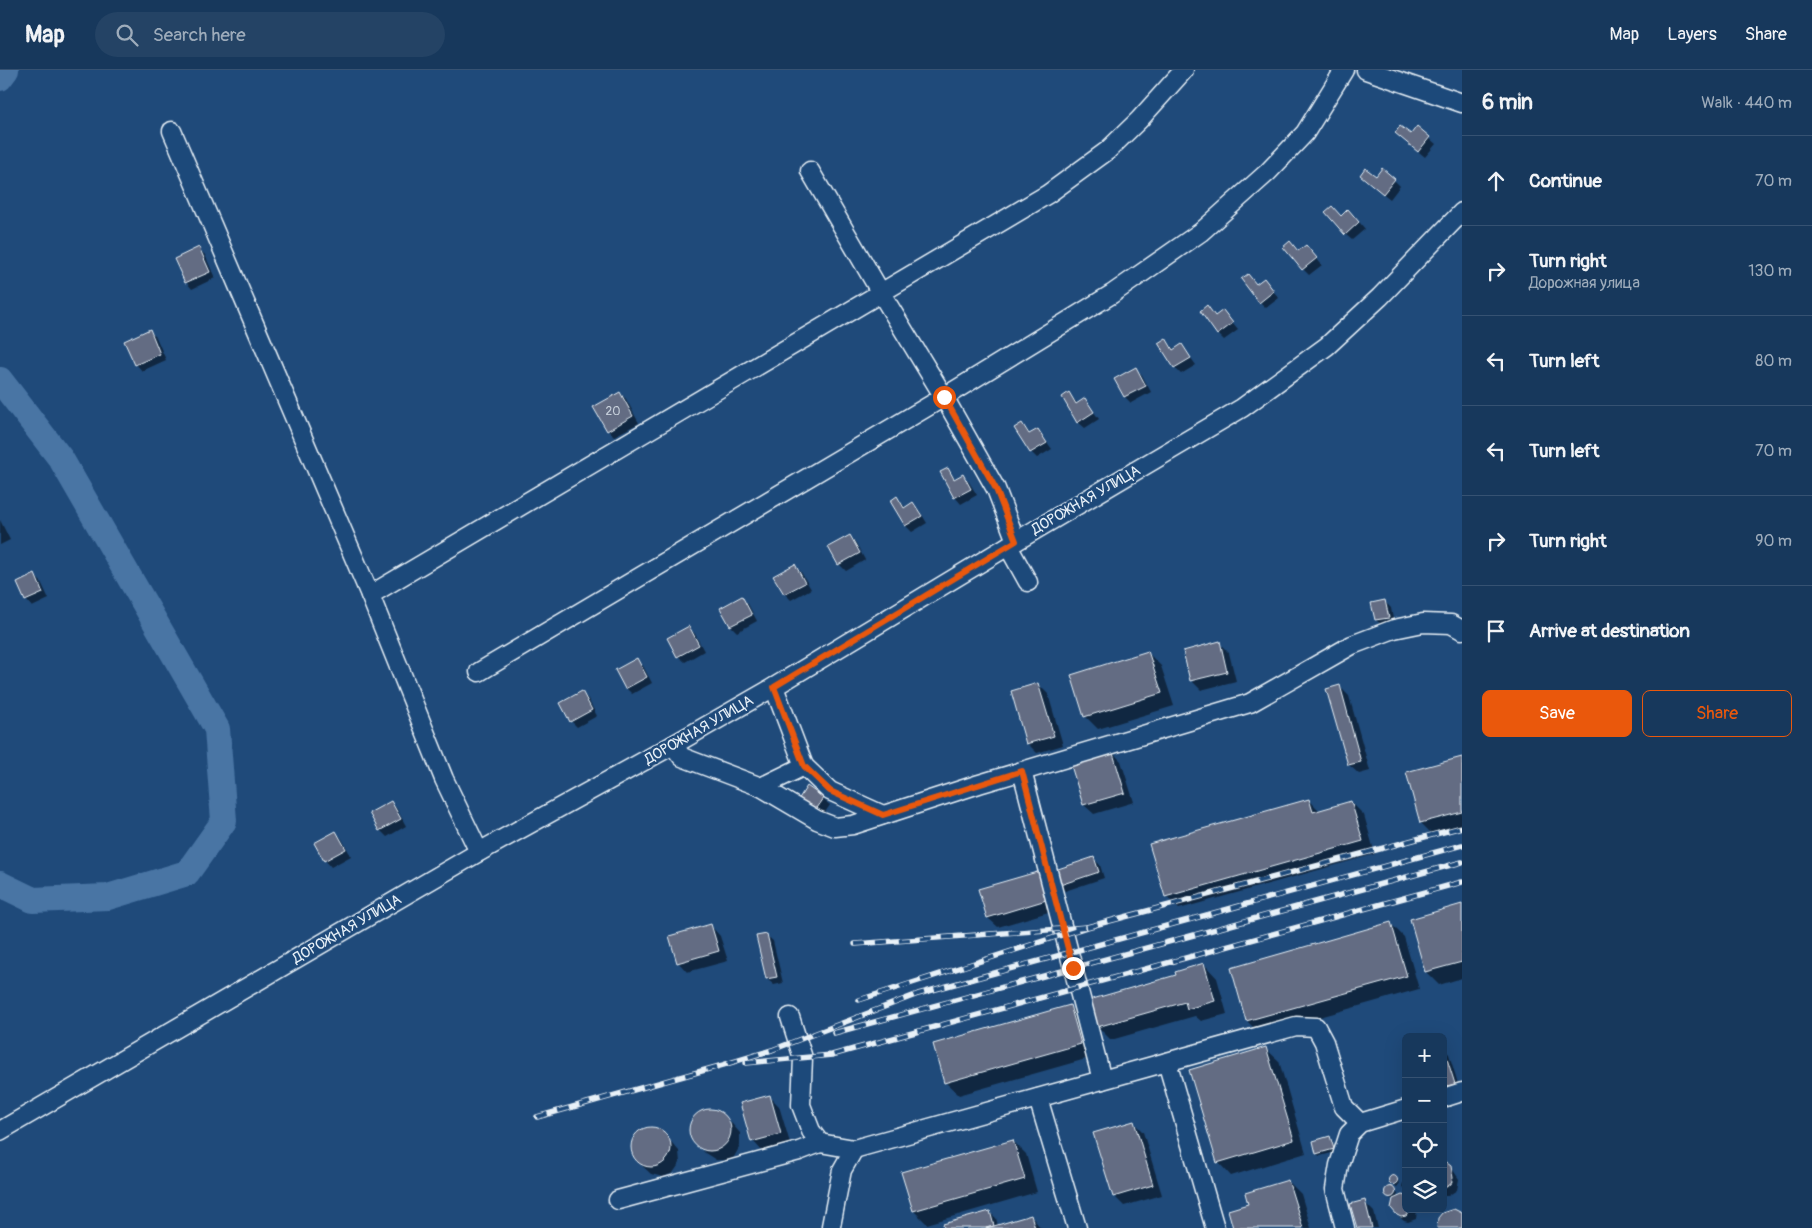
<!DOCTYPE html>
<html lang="en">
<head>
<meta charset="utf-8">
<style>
	:root { --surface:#17385c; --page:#244365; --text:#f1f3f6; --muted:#9eacbb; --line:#365272; --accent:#ea580c }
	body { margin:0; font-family:Pangolin,sans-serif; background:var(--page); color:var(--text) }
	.controls { position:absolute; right:15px; bottom:15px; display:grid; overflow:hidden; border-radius:8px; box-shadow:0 5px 20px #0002 }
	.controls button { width:45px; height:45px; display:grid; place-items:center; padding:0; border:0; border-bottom:1px solid var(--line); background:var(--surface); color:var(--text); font:25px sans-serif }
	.stop { position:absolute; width:15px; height:15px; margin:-11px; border:4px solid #ea580c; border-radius:50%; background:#fff }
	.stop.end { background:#ea580c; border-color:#fff; box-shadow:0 1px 5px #0008 }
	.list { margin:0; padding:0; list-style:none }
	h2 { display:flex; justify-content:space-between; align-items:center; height:65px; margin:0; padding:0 20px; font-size:21px }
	h2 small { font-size:16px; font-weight:400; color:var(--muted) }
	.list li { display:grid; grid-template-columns:32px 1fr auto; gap:15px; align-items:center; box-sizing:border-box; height:90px; padding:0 20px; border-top:1px solid var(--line) }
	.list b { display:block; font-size:19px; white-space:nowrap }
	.list p { margin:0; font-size:16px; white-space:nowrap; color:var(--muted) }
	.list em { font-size:16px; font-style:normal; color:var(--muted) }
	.actions { display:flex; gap:10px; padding:15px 20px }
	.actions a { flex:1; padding:11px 0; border:1px solid var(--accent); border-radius:8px; text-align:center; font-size:18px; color:var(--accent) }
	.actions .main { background:var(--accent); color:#fff }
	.icon { flex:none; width:28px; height:28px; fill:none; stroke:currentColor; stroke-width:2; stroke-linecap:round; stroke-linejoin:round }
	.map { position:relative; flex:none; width:1462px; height:1158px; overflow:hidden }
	header { display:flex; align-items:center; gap:30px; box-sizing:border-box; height:70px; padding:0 25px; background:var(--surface); border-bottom:1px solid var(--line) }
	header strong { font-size:24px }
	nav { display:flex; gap:28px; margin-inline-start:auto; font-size:18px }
	.search { width:350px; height:45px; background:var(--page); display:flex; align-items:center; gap:12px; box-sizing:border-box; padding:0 18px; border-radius:28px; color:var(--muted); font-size:19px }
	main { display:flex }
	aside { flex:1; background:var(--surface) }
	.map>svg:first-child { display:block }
	.shadow { fill:#0007 }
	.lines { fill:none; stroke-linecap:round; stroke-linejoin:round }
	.river { stroke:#4975a4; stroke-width:26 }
	.building { fill:#636c83; stroke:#e8f1f8 }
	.minor-casing { stroke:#e8f1f8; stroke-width:21 }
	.minor { stroke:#1f4a7a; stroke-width:18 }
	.rail-casing { stroke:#e8f1f8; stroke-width:5.5 }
	.rail { stroke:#1f4a7a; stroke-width:4; stroke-dasharray:11; stroke-linecap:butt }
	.route { stroke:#ea580c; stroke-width:6 }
	.labels { text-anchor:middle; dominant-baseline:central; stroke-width:4.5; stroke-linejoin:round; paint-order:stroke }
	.number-label { font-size:12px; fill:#c7d0db }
	.street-label { font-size:15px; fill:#e8f1f8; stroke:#1f4a7a }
</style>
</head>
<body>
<header>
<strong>Map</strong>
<div class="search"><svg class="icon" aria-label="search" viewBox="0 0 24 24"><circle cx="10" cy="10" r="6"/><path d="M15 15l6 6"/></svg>Search here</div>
<nav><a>Map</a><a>Layers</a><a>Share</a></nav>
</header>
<main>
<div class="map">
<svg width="1462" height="1158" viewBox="0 0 1462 1158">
	<rect width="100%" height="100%" fill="#1f4a7a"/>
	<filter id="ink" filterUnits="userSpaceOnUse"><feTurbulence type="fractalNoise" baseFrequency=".02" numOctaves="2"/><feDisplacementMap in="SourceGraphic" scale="10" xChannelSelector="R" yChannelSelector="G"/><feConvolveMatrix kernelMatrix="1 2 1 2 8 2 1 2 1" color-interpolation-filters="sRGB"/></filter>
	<g filter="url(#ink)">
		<g class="shadow">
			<path d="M 1429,68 L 1436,74 L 1425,87 L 1403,69 Z"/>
			<path d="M 1376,108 L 1394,110 L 1400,116 L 1390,129 L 1367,111 Z"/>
			<path d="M 1341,147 L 1355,147 L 1365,159 L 1352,170 L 1345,164 Z"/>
			<path d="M 199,179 L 205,185 L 215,208 L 192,219 L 186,212 Z"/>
			<path d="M 1299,182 L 1312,183 L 1322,195 L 1309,205 L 1303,199 Z"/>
			<path d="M 1264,210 L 1279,228 L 1266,238 L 1260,232 L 1257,215 Z"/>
			<path d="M 1207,237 L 1216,247 L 1223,242 L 1238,260 L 1224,270 L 1218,264 Z"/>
			<path d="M 149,261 L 156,267 L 166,290 L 142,301 L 136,294 Z"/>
			<path d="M 1166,270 L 1175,280 L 1182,276 L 1196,295 L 1181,304 L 1175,298 L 1160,273 Z"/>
			<path d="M 1136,299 L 1142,305 L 1151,322 L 1131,333 L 1125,327 L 1116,310 Z"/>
			<path d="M 620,323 L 626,329 L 639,353 L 614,366 L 608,360 Z"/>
			<path d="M 1069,324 L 1078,334 L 1085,330 L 1099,349 L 1085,358 L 1078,352 Z"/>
			<path d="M 1022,354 L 1031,365 L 1038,360 L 1052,379 L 1037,388 L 1031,382 Z"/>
			<path d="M 947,399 L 956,410 L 963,406 L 969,412 L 977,425 L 961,434 L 955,427 Z"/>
			<path d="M 897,428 L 906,438 L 913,434 L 919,440 L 927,453 L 912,462 L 906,456 L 891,431 Z"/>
			<path d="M 0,450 L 10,470 L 0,475 Z"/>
			<path d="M 850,466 L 856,473 L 865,490 L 846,501 L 839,494 Z"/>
			<path d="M 795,496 L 801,502 L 811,519 L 791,530 L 785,524 Z"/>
			<path d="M 35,506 L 41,512 L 49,529 L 32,537 L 26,530 Z"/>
			<path d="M 741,528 L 748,534 L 757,551 L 737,562 L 731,556 Z"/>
			<path d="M 1384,531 L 1391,538 L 1394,554 L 1383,556 L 1376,550 L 1373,534 Z"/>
			<path d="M 689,558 L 695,564 L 704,581 L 685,592 L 678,586 Z"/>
			<path d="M 1219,573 L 1229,583 L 1236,611 L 1201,620 L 1191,610 Z"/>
			<path d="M 1148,583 L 1161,596 L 1174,636 L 1098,659 L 1085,646 Z"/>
			<path d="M 636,590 L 643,596 L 652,613 L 632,624 L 626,618 Z"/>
			<path d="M 1038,614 L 1048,624 L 1063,675 L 1037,683 L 1027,673 Z"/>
			<path d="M 1339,616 L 1349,626 L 1370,701 L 1359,704 L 1349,695 Z"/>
			<path d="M 582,623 L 588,629 L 597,646 L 577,657 L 571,651 Z"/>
			<path d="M 1111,681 L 1121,691 L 1134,732 L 1094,744 L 1084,735 L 1072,693 Z"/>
			<path d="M 1462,688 L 1462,758 L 1434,766 L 1421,753 Z"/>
			<path d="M 807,718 L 830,735 L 822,747 L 806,736 Z"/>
			<path d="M 1309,730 L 1320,741 L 1351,732 L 1364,745 L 1375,784 L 1179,839 L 1166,826 Z"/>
			<path d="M 391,732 L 397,739 L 406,756 L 387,767 L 380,760 Z"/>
			<path d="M 336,762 L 342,769 L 351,786 L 331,797 L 325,790 Z"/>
			<path d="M 1093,788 L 1100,795 L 1104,808 L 1065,821 L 1058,815 Z"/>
			<path d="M 1043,801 L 1062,838 L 998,857 L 988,848 Z"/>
			<path d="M 1462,835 L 1462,908 L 1439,915 L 1426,902 Z"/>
			<path d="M 1391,854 L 1404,867 L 1419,919 L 1260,964 L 1247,951 L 1232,899 Z"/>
			<path d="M 711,856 L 720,866 L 728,891 L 687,902 L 678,892 Z"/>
			<path d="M 766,865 L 773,871 L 783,913 L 774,915 L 767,909 Z"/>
			<path d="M 1204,894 L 1217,908 L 1227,944 L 1201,951 L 1195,946 L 1111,970 L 1098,957 L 1177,906 Z"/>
			<path d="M 1069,936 L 1082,949 L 1093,987 L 959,1025 L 945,1012 Z"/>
			<path d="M 1265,978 L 1279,991 L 1306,1083 L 1231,1106 L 1218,1092 Z"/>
			<path d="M 1443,978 L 1449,984 L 1460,1020 L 1443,1020 Z"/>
			<path d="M 769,1026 L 779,1036 L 790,1073 L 762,1081 L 753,1071 Z"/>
			<path d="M 715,1040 L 726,1047 L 740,1063 L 740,1076 L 734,1087 L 728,1090 L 716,1090 L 705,1083 L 691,1068 L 691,1055 L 697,1044 L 703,1041 Z"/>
			<path d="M 1133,1052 L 1143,1062 L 1162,1125 L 1124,1136 L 1114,1126 Z"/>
			<path d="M 650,1058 L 656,1059 L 666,1066 L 679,1081 L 680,1093 L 673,1103 L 663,1107 L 651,1104 L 636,1090 L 632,1078 L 632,1073 L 639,1063 Z"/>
			<path d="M 1330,1068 L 1332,1070 L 1336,1082 L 1320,1086 L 1317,1084 Z"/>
			<path d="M 1013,1071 L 1026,1084 L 1037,1122 L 927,1154 L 914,1141 L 903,1103 Z"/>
			<path d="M 1443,1092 L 1453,1100 L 1459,1109 L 1457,1120 L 1448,1126 L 1443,1126 Z"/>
			<path d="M 1393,1106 L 1395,1106 L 1400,1113 L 1397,1117 L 1395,1116 L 1390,1109 Z"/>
			<path d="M 1288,1111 L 1301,1124 L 1311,1158 L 1234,1158 L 1250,1135 Z"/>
			<path d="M 1403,1113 L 1406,1113 L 1406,1120 L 1402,1117 Z"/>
			<path d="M 1390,1118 L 1398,1124 L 1396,1129 L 1406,1139 L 1417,1139 L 1416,1149 L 1408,1152 L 1404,1151 L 1397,1145 L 1395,1129 L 1391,1129 L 1388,1126 L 1386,1121 Z"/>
			<path d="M 1364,1132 L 1374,1142 L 1378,1158 L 1358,1158 Z"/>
			<path d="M 989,1142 L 996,1148 L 998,1156 L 1031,1146 L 1041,1158 L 945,1158 Z"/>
		</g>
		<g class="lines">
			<g class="river">
				<path d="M 0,8 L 6,0"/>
				<path d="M 0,310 L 61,389 L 217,659 L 224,751 L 187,803 L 108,827 L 33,830 L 0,814"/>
			</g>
		</g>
		<g class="building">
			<path d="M 1400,56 L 1411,64 L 1417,56 L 1430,67 L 1418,82 L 1395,63 Z"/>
			<path d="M 1365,98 L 1376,106 L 1382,98 L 1395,109 L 1383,124 L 1360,105 Z"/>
			<path d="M 1332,136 L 1341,146 L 1348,139 L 1359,152 L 1345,165 L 1325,142 Z"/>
			<path d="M 1290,171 L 1298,181 L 1306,175 L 1317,188 L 1302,200 L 1283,177 Z"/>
			<path d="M 199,177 L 210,202 L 185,213 L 174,189 Z"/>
			<path d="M 1248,204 L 1256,214 L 1264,208 L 1274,221 L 1259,233 L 1241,209 Z"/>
			<path d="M 1207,235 L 1215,246 L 1223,240 L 1233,253 L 1217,265 L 1200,241 Z"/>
			<path d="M 150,259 L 160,284 L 135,295 L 124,271 Z"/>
			<path d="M 1166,268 L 1173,280 L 1182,274 L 1191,288 L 1174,298 L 1158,273 Z"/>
			<path d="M 1136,297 L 1146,316 L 1124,327 L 1114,309 Z"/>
			<path d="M 620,322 L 633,346 L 607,361 L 593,337 Z"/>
			<path d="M 1069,322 L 1076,334 L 1085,328 L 1094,342 L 1077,353 L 1062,327 Z"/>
			<path d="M 1022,353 L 1029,364 L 1038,359 L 1047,373 L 1030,383 L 1014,358 Z"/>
			<path d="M 948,398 L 954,409 L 963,404 L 971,419 L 954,428 L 940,402 Z"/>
			<path d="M 897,426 L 904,438 L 913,432 L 922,446 L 905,456 L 890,431 Z"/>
			<path d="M 850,465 L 860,483 L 838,495 L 828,477 Z"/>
			<path d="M 795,494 L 805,513 L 784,524 L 773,506 Z"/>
			<path d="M 35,504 L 43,523 L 25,531 L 17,513 Z"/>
			<path d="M 742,526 L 752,545 L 730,556 L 720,538 Z"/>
			<path d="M 1385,530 L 1389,548 L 1375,550 L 1371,533 Z"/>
			<path d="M 689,556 L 699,575 L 677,587 L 667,568 Z"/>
			<path d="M 1220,571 L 1227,602 L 1190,611 L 1183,581 Z"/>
			<path d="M 1148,581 L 1162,623 L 1084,647 L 1071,605 Z"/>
			<path d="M 637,588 L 647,607 L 625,619 L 615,600 Z"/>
			<path d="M 1038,613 L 1054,666 L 1026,674 L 1011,621 Z"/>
			<path d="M 1340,615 L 1361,692 L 1348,695 L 1326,619 Z"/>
			<path d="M 582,621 L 592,640 L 570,652 L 560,633 Z"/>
			<path d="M 1112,680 L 1125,723 L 1083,735 L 1070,692 Z"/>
			<path d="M 1462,687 L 1462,742 L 1420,753 L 1406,702 Z"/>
			<path d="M 807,716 L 824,728 L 815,741 L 798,730 Z"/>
			<path d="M 1309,729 L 1313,742 L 1351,731 L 1363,771 L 1165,827 L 1149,774 Z"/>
			<path d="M 391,731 L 401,749 L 379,761 L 369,743 Z"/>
			<path d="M 336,761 L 346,779 L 324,791 L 314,773 Z"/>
			<path d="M 1094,787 L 1099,802 L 1057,816 L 1052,801 Z"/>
			<path d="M 1044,800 L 1053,828 L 987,848 L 978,819 Z"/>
			<path d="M 1462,834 L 1462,892 L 1425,902 L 1410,849 Z"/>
			<path d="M 1391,852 L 1407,906 L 1246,951 L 1231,898 Z"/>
			<path d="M 711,854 L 719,881 L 677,893 L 669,866 Z"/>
			<path d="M 767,864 L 777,907 L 766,909 L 756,866 Z"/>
			<path d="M 1204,893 L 1215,931 L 1187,939 L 1185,932 L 1097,957 L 1089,930 L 1176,905 L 1175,902 Z"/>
			<path d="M 1070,935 L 1081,974 L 944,1013 L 933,974 Z"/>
			<path d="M 1443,976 L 1455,1014 L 1443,1017 Z"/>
			<path d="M 1266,977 L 1294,1070 L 1217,1093 L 1189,1000 Z"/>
			<path d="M 770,1025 L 781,1064 L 751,1072 L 740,1033 Z"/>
			<circle cx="710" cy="1060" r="21"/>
			<path d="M 1134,1051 L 1153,1115 L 1113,1127 L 1093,1063 Z"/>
			<circle cx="651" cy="1077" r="20"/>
			<path d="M 1330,1066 L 1334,1079 L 1316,1084 L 1313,1071 Z"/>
			<path d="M 1013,1070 L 1025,1109 L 913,1141 L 901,1102 Z"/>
			<path d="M 1443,1090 L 1451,1096 L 1453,1108 L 1451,1114 L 1443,1119 Z"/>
			<circle cx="1393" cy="1110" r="4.5"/>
			<path d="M 1288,1110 L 1303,1158 L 1233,1158 L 1228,1140 L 1248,1134 L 1245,1123 Z"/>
			<circle cx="1390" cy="1122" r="5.5"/>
			<path d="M 1402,1125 L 1406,1126 L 1406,1139 L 1411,1139 L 1406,1146 L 1401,1147 L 1397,1145 L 1391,1138 L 1393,1129 Z"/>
			<path d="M 1365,1130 L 1372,1158 L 1357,1158 L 1350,1134 Z"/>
			<path d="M 1454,1139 L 1462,1143 L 1462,1158 L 1437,1158 L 1438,1148 L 1442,1143 Z"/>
			<path d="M 990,1141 L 994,1156 L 986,1158 L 944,1158 L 943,1154 Z"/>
			<path d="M 1031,1145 L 1035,1158 L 986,1158 L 994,1156 Z"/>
		</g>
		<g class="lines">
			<defs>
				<g id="minor">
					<path d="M 1366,0 L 1462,33"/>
					<path d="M 172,61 L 370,525 L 444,709 L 479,782"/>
					<path d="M 810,101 L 881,223 L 944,327 L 996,419 L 1016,471"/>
					<path d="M 1008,476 L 1028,512"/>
					<path d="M 370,525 L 1048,124 L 1107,81 L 1139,50 L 1184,0"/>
					<path d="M 479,602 L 944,327 L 1112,224 L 1201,162 L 1268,102 L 1305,63 L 1344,0"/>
					<path d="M 673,675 L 682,687 L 761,717 L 804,696 L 774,617"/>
					<path d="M 804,696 L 830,721 L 883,745"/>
					<path d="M 1022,701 L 1102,1010"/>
					<path d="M 761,717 L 817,750 L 835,757 L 853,755 L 979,714 L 1250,633 L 1352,575 L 1394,559 L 1423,553 L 1451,554 L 1462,560"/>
					<path d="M 790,947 L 803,988 L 801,1035 L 811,1061 L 820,1073 L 854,1079 L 1296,956 L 1316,957 L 1324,972 L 1344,1037 L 1360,1053"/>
					<path d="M 1167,992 L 1215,1158"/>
					<path d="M 1038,1028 L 1077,1158"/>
					<path d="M 1443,1028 L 1462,1022"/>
					<path d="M 0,1061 L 479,782 L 673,675 L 774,617 L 1008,476 L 1242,338 L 1327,276 L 1380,227 L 1462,142"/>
					<path d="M 618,1130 L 799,1081 L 820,1073"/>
					<path d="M 831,1156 L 842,1100 L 854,1079"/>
					<path d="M 1345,1158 L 1335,1119 L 1339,1095 L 1349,1064 L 1360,1053 L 1406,1039"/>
				</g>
			</defs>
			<use href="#minor" class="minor-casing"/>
			<use href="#minor" class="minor"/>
			<defs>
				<g id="rail">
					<path d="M 1087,857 L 1462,757"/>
					<path d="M 855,874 L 1087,857 L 859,930"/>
					<path d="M 834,963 L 1462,792"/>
					<path d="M 746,993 L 832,985 L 1462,812"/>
					<path d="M 537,1047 L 723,995 L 772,980 L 918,924 L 1462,775"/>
				</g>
			</defs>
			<use href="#rail" class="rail-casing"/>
			<use href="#rail" class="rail"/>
		</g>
	</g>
	<g class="lines" filter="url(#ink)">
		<path class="route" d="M 944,327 L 996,419 L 1016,471 L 774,617 L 804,696 L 830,721 L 883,745 L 1022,701 L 1073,898"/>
	</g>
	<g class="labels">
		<g class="number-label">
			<text x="613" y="341">20</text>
		</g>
		<g class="street-label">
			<text transform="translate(1086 430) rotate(-30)">ДОРОЖНАЯ УЛИЦА</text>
			<text transform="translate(699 660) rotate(-30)">ДОРОЖНАЯ УЛИЦА</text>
			<text transform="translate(347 859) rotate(-30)">ДОРОЖНАЯ УЛИЦА</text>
		</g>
	</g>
</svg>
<div class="controls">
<button>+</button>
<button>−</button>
<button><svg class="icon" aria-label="locate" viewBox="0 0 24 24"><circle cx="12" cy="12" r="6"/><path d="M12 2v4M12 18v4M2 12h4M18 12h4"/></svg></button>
<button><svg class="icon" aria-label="layers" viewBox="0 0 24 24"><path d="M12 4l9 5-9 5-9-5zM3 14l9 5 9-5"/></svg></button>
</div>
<div class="stop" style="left:944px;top:327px"></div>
<div class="stop end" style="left:1073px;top:898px"></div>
</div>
<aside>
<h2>6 min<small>Walk · 440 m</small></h2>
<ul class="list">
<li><svg class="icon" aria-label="ahead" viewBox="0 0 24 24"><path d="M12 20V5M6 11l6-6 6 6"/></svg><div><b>Continue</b></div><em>70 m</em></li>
<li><svg class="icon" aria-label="right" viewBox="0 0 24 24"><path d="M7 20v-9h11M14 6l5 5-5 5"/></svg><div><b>Turn right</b><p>Дорожная улица</p></div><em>130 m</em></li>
<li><svg class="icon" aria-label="left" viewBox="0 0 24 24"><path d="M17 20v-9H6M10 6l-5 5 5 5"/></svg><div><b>Turn left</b></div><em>80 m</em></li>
<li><svg class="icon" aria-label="left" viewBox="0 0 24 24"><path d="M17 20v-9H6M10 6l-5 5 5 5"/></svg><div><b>Turn left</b></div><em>70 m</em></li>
<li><svg class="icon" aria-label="right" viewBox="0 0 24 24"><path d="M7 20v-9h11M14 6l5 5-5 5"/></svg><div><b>Turn right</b></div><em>90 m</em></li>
<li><svg class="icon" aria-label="arrive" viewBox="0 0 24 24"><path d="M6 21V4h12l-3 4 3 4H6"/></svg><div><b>Arrive at destination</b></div></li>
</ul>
<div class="actions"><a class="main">Save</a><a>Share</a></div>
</aside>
</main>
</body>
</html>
